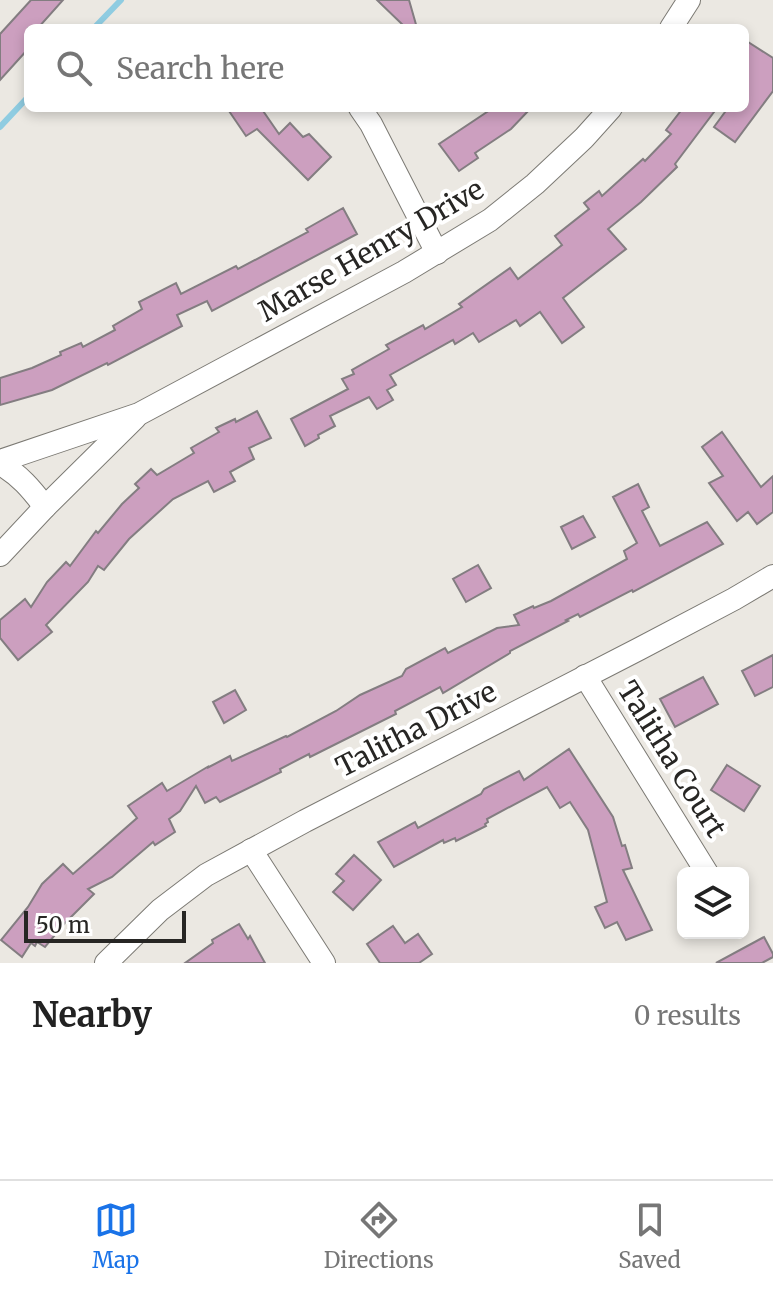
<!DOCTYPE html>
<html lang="en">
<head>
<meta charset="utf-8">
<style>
	:root { --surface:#fff; --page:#f2f2f2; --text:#222; --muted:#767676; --line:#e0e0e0; --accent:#1a73e8 }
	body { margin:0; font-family:Merriweather,serif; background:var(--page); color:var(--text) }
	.controls { position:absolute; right:24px; bottom:24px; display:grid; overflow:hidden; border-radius:12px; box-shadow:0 4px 12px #0003 }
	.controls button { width:72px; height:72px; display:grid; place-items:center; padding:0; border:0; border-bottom:2px solid var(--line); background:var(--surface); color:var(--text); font:40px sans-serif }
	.scale { position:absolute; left:24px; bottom:20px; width:162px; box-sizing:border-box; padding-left:8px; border:4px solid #272624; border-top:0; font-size:22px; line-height:28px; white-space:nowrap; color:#272624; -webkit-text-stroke:6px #fff; paint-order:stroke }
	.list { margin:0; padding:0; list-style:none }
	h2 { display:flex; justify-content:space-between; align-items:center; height:104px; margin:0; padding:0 32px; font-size:34px }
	h2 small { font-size:26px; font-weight:400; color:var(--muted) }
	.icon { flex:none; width:44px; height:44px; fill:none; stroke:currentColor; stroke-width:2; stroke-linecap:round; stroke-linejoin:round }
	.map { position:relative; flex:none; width:773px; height:963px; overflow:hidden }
	.search { position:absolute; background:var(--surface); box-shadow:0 4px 12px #0003; left:24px; right:24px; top:24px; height:88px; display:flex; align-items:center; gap:20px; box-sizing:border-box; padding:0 28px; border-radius:12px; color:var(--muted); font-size:30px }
	.sheet { height:216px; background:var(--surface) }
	nav { display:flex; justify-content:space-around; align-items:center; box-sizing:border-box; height:112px; border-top:2px solid var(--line); background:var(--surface); font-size:22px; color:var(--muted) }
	nav a { display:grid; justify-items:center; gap:4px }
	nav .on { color:var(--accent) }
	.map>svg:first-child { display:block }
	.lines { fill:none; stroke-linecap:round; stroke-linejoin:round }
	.stream { stroke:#8fcce1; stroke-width:6 }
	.building { fill:#cc9fbf; stroke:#837d81; stroke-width:2 }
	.minor-casing { stroke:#7c7a74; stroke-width:24 }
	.minor { stroke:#fff; stroke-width:22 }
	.labels { text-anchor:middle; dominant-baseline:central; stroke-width:8; stroke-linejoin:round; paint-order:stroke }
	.street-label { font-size:28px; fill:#272624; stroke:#fff }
</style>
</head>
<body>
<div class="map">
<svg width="773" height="963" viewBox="0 0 773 963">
	<rect width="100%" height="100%" fill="#ebe8e2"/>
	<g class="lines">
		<g class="stream">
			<path d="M 94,28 L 121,0"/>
			<path d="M 0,127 L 28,97"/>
		</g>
	</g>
	<g class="building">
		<path d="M 31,0 L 63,0 L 38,28 L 28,28 L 28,49 L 0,80 L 0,34 Z"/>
		<path d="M 377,0 L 409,0 L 417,28 L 406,28 Z"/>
		<path d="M 745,40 L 773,58 L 773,91 L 735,142 L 714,127 L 728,108 L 745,108 Z"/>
		<path d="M 227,108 L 261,108 L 279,134 L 290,123 L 303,137 L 309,134 L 331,157 L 308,180 L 257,129 L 246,136 Z"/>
		<path d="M 493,108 L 531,108 L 511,129 L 475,153 L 478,158 L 459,171 L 439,144 Z"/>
		<path d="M 683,108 L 717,108 L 675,164 L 677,167 L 641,202 L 608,229 L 626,249 L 563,298 L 584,327 L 562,343 L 540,312 L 520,326 L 516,320 L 479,342 L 473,333 L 455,344 L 453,340 L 390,375 L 396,385 L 387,390 L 393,400 L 377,409 L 369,397 L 330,416 L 335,426 L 318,435 L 319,438 L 305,446 L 291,419 L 348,389 L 342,379 L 354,374 L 352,370 L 389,349 L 386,345 L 423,325 L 425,329 L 462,307 L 459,304 L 510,268 L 518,279 L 548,256 L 562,245 L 555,236 L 589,209 L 584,203 L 599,191 L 602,196 L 643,159 L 645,161 L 671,134 L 666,130 Z"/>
		<path d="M 343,208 L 357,234 L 212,311 L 207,301 L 177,315 L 182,326 L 108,365 L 107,363 L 52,390 L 0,405 L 0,378 L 32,368 L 61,355 L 60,352 L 81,343 L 83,347 L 115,330 L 113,326 L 142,309 L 139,302 L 176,283 L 181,294 L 236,266 L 238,269 L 308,232 L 306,229 Z"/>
		<path d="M 257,411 L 271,438 L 249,448 L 254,459 L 230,472 L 235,481 L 214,492 L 208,481 L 173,499 L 129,539 L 104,570 L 98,566 L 88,582 L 46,625 L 52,632 L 18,660 L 0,638 L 0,620 L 25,599 L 31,607 L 47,582 L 66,562 L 70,566 L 96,531 L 98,533 L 122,504 L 139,488 L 135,484 L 151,469 L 157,475 L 194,453 L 191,448 L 219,432 L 216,428 L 235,419 L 236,422 Z"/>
		<path d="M 722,432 L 761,487 L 773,476 L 773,512 L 757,524 L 748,512 L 737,521 L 709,483 L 723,476 L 702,447 Z"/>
		<path d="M 638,484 L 649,507 L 642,511 L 660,546 L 707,522 L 723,544 L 633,592 L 632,590 L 580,617 L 578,614 L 566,620 L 568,621 L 510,651 L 510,653 L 443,693 L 440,687 L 395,711 L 396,714 L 310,757 L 309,754 L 280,769 L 281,772 L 220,802 L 216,797 L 205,803 L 196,786 L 180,811 L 169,819 L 175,832 L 155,845 L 153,842 L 112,877 L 88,889 L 94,894 L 64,924 L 45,947 L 37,942 L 35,946 L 31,943 L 22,957 L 1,940 L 28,907 L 42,884 L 63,864 L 73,874 L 137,818 L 128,806 L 162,783 L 167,791 L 209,766 L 207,768 L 230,756 L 232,761 L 286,736 L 287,737 L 336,711 L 360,695 L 402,676 L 406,669 L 445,648 L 448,653 L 497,628 L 519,625 L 514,615 L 533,606 L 534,608 L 551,601 L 627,559 L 624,551 L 637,543 L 613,497 Z"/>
		<path d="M 583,516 L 595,537 L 572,549 L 561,527 Z"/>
		<path d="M 478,565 L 491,588 L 466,602 L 453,579 Z"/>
		<path d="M 773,655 L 773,687 L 755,696 L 742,671 Z"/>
		<path d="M 703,677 L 718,704 L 675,727 L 660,699 Z"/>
		<path d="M 235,690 L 246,710 L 224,723 L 213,702 Z"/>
		<path d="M 569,749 L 613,817 L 622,846 L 625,845 L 632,868 L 623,870 L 652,930 L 626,940 L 617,922 L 605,928 L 595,907 L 607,902 L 588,830 L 570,802 L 560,808 L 547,787 L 487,819 L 488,822 L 485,824 L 486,826 L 456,841 L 455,838 L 444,843 L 443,840 L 394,867 L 378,842 L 415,822 L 418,828 L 481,794 L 484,789 L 519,771 L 524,780 Z"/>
		<path d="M 727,765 L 760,786 L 744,811 L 711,790 Z"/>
		<path d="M 354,855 L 381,880 L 353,910 L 333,892 L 344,881 L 336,874 Z"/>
		<path d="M 239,924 L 248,939 L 250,936 L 265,963 L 185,963 L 213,943 L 212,940 Z"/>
		<path d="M 393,926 L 405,943 L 418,934 L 432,954 L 419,963 L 380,963 L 367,944 Z"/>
		<path d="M 764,937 L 773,954 L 773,957 L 762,963 L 716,963 Z"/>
	</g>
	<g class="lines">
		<defs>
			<g id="minor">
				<path d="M 671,28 L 689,0"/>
				<path d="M 360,108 L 371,124 L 437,253"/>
				<path d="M 0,461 L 139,414 L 404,272 L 490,220 L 535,184 L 584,138 L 611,108"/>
				<path d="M 0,464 C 19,474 32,490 45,507"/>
				<path d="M 0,555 L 45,507 L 135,418"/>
				<path d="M 585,676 L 707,873"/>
				<path d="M 251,850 L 324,963"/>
				<path d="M 106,963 L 160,910 L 206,875 L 305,821 L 639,649 L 734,599 L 773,576"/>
			</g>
		</defs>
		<use href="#minor" class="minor-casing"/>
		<use href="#minor" class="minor"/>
	</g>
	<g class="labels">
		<g class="street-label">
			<text transform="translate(371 250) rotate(-30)">Marse Henry Drive</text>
			<text transform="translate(416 729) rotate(-27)">Talitha Drive</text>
			<text transform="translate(672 759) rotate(58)">Talitha Court</text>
		</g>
	</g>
</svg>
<div class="controls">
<button><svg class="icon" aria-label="layers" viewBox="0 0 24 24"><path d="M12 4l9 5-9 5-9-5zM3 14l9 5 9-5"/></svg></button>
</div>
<div class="scale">50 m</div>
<div class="search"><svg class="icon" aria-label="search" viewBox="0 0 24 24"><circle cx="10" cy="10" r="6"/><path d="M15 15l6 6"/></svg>Search here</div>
</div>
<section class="sheet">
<h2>Nearby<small>0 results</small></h2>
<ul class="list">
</ul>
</section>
<nav>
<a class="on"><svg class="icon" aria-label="map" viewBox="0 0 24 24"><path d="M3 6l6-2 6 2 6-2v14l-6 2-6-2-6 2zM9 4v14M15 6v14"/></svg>Map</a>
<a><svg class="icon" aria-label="directions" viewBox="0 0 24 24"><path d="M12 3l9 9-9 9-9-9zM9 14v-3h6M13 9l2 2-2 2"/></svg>Directions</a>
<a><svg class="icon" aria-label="saved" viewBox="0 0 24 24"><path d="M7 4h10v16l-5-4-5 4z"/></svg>Saved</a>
</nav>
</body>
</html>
